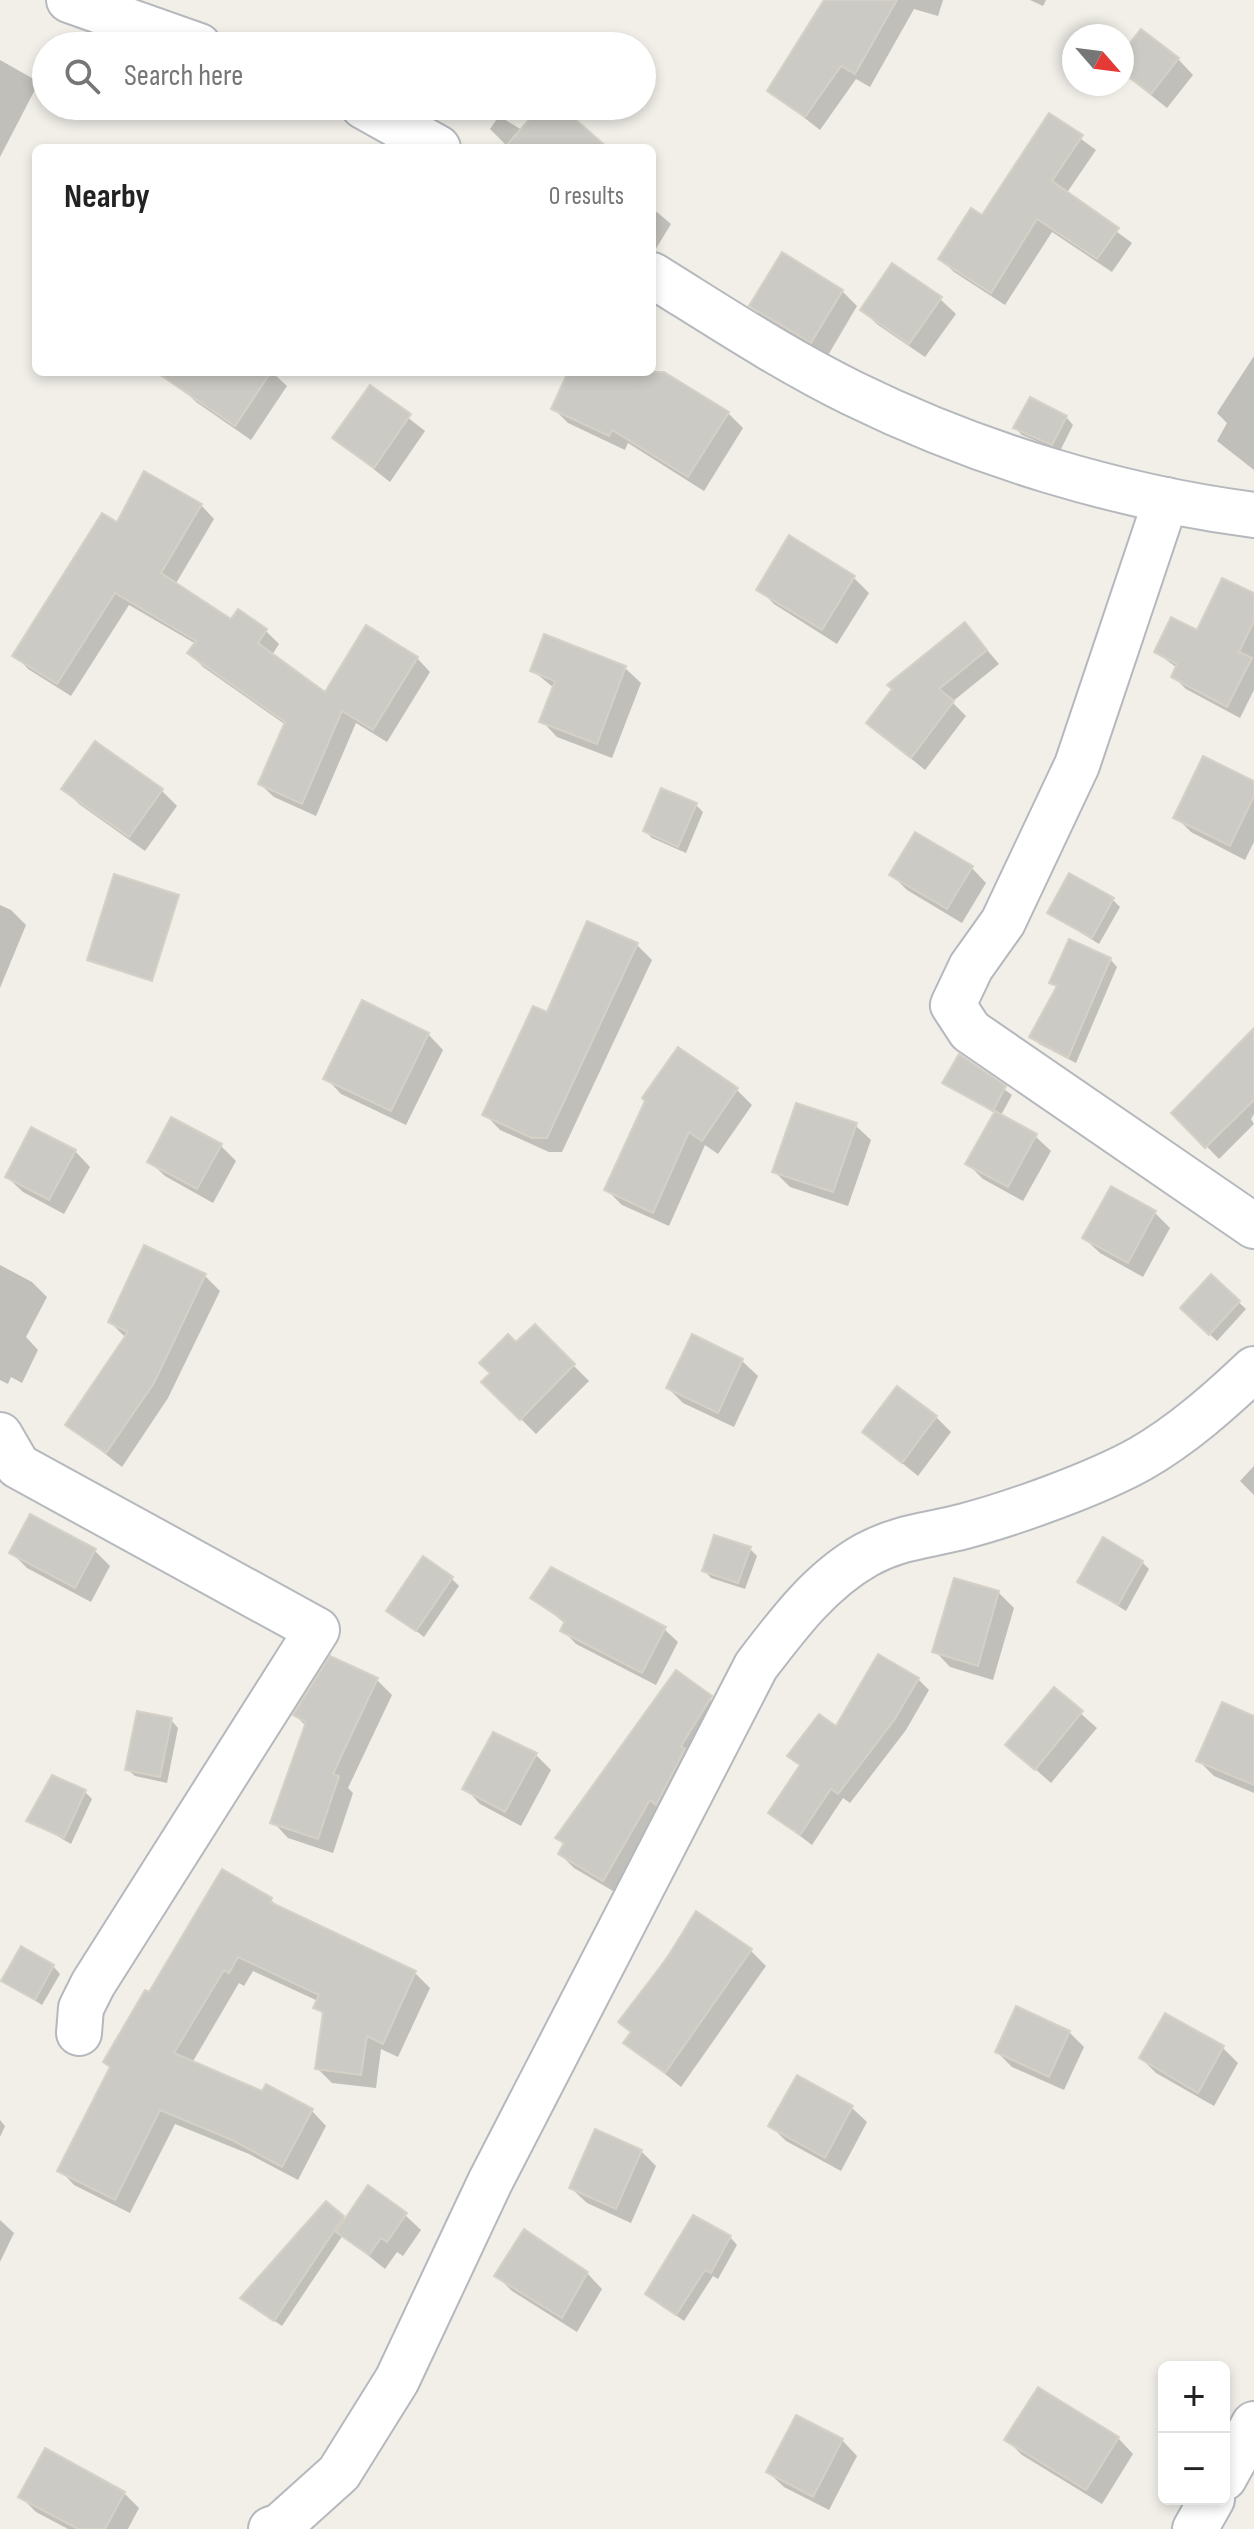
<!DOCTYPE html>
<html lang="en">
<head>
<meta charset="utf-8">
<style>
	:root { --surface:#fff; --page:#f6f6f6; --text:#222; --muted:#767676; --line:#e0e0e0 }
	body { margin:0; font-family:"Sofia Sans Condensed",sans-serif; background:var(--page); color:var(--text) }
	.controls { position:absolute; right:24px; bottom:24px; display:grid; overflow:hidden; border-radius:12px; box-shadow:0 4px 12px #0003 }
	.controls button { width:72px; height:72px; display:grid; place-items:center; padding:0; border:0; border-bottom:2px solid var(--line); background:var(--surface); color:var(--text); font:40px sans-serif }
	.compass { position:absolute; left:1062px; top:24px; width:72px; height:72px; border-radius:50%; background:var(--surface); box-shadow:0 4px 12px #0003; rotate:118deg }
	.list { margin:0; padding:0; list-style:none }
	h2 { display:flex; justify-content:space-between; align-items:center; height:104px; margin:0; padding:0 32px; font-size:34px }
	h2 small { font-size:26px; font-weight:400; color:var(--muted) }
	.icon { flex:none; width:44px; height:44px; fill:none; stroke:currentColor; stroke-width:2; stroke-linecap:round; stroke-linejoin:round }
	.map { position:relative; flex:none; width:1254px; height:2529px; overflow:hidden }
	.search { position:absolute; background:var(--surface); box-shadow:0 4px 12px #0003; left:32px; top:32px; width:624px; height:88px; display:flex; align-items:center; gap:20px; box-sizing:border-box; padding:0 28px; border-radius:44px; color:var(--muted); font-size:30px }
	.panel { position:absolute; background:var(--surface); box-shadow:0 4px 12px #0003; left:32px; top:144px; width:624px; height:232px; border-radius:12px }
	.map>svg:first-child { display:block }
	.shadow { fill:#0003 }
	.building { fill:#cccac5; stroke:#d6d1c6; stroke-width:2 }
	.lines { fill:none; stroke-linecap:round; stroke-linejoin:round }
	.minor-casing { stroke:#b5b8bc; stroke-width:48 }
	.minor { stroke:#fff; stroke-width:44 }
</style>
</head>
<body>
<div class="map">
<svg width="1254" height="2529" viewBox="0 0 1254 2529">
	<rect width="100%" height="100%" fill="#f1efe8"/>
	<g class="shadow">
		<path d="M 825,0 L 943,0 L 938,16 L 914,9 L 870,87 L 856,79 L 820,130 L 770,91 Z"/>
		<path d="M 1030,0 L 1046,0 L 1043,6 Z"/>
		<path d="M 1122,56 L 1178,59 L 1193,75 L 1167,108 L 1122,72 Z"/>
		<path d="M 0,60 L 39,82 L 0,157 Z"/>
		<path d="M 544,106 L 557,106 L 604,148 L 509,148 L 490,129 L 499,116 L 522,130 Z"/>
		<path d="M 1050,116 L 1096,150 L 1066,194 L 1132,243 L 1112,272 L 1052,232 L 1005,305 L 954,272 L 941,259 L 982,218 Z"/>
		<path d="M 652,208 L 671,224 L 652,255 Z"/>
		<path d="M 842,291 L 857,306 L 827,357 L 766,321 L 751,306 Z"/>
		<path d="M 940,299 L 956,314 L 925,357 L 878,325 L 862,310 Z"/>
		<path d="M 1254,356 L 1254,470 L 1217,441 L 1227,423 L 1217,413 Z"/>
		<path d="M 190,372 L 272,372 L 287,386 L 251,440 L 196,402 L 181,387 Z"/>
		<path d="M 571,372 L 635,372 L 728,413 L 743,428 L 704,491 L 628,443 L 625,450 L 568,423 L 553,408 Z"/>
		<path d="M 370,388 L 425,431 L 390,482 L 334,438 Z"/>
		<path d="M 1066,417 L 1073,425 L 1060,451 L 1022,435 L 1015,428 Z"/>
		<path d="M 201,505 L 214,519 L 175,585 L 231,622 L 266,631 L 279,644 L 272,655 L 325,695 L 417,658 L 430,672 L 387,742 L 356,723 L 316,816 L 274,797 L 260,784 L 286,725 L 203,667 L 190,653 L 196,644 L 129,605 L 71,696 L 28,669 L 15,655 L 118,525 Z"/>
		<path d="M 854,578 L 869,593 L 837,644 L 774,604 L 759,589 Z"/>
		<path d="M 1254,595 L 1254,690 L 1240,718 L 1186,689 L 1173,676 L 1177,668 L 1156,652 L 1198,633 Z"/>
		<path d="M 965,624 L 999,664 L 952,702 L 966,716 L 925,770 L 868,723 Z"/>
		<path d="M 625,668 L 641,683 L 612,758 L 557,737 L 542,721 L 554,688 L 532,670 Z"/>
		<path d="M 95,744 L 162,791 L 177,806 L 145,851 L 79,804 L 64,789 Z"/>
		<path d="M 1254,783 L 1254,842 L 1245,860 L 1191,832 L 1176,817 Z"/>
		<path d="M 696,805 L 703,812 L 686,853 L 652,838 L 645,831 Z"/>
		<path d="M 971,867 L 986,883 L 962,923 L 907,890 L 892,875 Z"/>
		<path d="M 1113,900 L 1120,907 L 1099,944 L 1049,913 Z"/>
		<path d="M 0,905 L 11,910 L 26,925 L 0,988 Z"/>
		<path d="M 637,945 L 652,960 L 562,1152 L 549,1152 L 500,1130 L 485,1114 L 548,1015 Z"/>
		<path d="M 1110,959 L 1117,967 L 1076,1063 L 1039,1044 L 1032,1037 L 1058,988 L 1052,982 Z"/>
		<path d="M 428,1034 L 443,1050 L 406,1125 L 341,1094 L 326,1078 Z"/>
		<path d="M 1254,1052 L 1254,1114 L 1251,1119 L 1254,1124 L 1219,1159 L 1174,1113 Z"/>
		<path d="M 959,1056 L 1012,1095 L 1000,1117 L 1035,1136 L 1051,1151 L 1023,1201 L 983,1179 L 968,1164 L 996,1114 L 945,1083 Z"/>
		<path d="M 737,1090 L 752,1105 L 718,1154 L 705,1145 L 669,1226 L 622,1205 L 607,1190 Z"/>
		<path d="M 171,1120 L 221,1146 L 236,1161 L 213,1203 L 165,1176 L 149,1161 Z"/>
		<path d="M 855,1125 L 871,1140 L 848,1206 L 790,1187 L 775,1172 Z"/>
		<path d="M 75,1151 L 90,1167 L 64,1214 L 23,1192 L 7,1177 Z"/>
		<path d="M 1112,1189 L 1155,1213 L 1170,1228 L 1143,1277 L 1100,1253 L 1084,1238 Z"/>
		<path d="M 0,1265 L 32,1282 L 47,1297 L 26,1337 L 38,1350 L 22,1383 L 11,1377 L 8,1384 L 0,1380 Z"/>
		<path d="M 205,1276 L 220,1291 L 168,1398 L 122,1467 L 68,1425 L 126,1338 L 110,1322 Z"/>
		<path d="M 1211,1277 L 1246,1309 L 1217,1341 L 1182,1308 Z"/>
		<path d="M 535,1327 L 589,1381 L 536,1434 L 484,1382 Z"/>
		<path d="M 692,1337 L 742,1361 L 758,1376 L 734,1427 L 683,1403 L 668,1388 Z"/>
		<path d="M 936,1417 L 951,1432 L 918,1476 L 864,1432 Z"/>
		<path d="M 1254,1466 L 1254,1495 L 1240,1481 Z"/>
		<path d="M 749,1548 L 757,1556 L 745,1589 L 711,1578 L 704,1570 Z"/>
		<path d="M 95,1551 L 110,1566 L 91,1602 L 27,1568 L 12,1553 Z"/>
		<path d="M 1142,1562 L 1149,1569 L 1126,1611 L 1080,1582 Z"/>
		<path d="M 452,1579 L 459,1586 L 424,1637 L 389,1610 Z"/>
		<path d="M 998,1592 L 1014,1608 L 993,1680 L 950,1667 L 935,1651 Z"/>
		<path d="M 533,1598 L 664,1629 L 678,1642 L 656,1685 L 576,1644 L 563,1630 L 566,1624 Z"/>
		<path d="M 677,1673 L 725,1712 L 618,1894 L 574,1868 L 560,1854 L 565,1846 L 557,1838 Z"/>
		<path d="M 918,1679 L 929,1690 L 906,1730 L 850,1803 L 843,1798 L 812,1845 L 770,1813 L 801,1767 L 790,1756 Z"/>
		<path d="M 377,1680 L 392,1695 L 348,1788 L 353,1793 L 333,1853 L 288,1838 L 273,1822 L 306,1726 L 295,1715 Z"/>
		<path d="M 1054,1690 L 1097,1728 L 1051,1783 L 1008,1745 Z"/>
		<path d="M 1254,1718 L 1254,1793 L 1214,1776 L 1199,1761 Z"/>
		<path d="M 171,1720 L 178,1728 L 167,1783 L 135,1776 L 127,1769 Z"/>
		<path d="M 494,1735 L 536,1755 L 551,1770 L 521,1826 L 480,1804 L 465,1788 Z"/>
		<path d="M 85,1792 L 92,1799 L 71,1844 L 29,1820 Z"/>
		<path d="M 271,1900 L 280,1909 L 415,1973 L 430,1988 L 398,2057 L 381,2049 L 376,2088 L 332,2083 L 317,2068 L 324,2015 L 316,2007 L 318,2001 L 253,1971 L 244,1986 L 239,1983 L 192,2063 L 312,2111 L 326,2126 L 298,2180 L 249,2154 L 175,2124 L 130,2213 L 74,2185 L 60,2170 L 111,2068 L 105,2062 L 150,1995 Z"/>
		<path d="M 697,1913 L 751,1951 L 766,1966 L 681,2087 L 626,2042 L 632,2034 L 621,2022 Z"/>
		<path d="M 53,1966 L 60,1974 L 42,2005 L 4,1981 Z"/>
		<path d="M 1165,2015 L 1223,2048 L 1238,2063 L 1214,2106 L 1156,2073 L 1141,2058 Z"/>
		<path d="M 1069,2032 L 1084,2047 L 1064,2090 L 1012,2067 L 997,2052 Z"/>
		<path d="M 851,2107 L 867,2122 L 841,2171 L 786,2141 L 771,2126 Z"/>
		<path d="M 0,2120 L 5,2126 L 0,2137 Z"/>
		<path d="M 641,2151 L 656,2166 L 631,2223 L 587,2203 L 571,2188 Z"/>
		<path d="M 405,2215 L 421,2230 L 403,2256 L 397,2252 L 385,2269 L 343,2235 L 282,2326 L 250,2304 L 343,2217 L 346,2220 Z"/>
		<path d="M 0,2220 L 14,2233 L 0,2262 Z"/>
		<path d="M 730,2237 L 737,2245 L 718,2279 L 713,2276 L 684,2321 L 647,2294 Z"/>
		<path d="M 587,2273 L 602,2289 L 577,2332 L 512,2291 L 497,2276 Z"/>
		<path d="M 1118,2438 L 1133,2454 L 1102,2504 L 1022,2455 L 1007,2440 Z"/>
		<path d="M 842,2440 L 857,2456 L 829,2510 L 784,2487 L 768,2472 Z"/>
		<path d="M 124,2493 L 139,2508 L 128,2529 L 68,2529 L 36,2512 L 21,2497 Z"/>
	</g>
	<g class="building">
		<path d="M 824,0 L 897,0 L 855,74 L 841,66 L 805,117 L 767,91 Z"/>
		<path d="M 1141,29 L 1179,58 L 1151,94 L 1122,72 L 1122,53 Z"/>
		<path d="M 541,106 L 560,106 L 608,148 L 504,148 Z"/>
		<path d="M 1049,113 L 1083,135 L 1052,181 L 1119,228 L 1097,259 L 1037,219 L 991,293 L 938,259 L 971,208 L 982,215 Z"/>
		<path d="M 782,252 L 843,290 L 811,343 L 749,306 Z"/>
		<path d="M 892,263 L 942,297 L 909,344 L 860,310 Z"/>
		<path d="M 156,372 L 271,372 L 235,426 Z"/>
		<path d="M 568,372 L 664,372 L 729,412 L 688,477 L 612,430 L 609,436 L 551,409 Z"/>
		<path d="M 370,385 L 411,414 L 374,468 L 332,438 Z"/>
		<path d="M 1030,397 L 1067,416 L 1052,445 L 1013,428 Z"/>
		<path d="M 144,471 L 202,504 L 161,573 L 231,619 L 238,609 L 267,629 L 258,643 L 325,692 L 366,625 L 418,657 L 373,730 L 342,711 L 302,804 L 258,784 L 285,722 L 187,653 L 196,641 L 115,593 L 57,684 L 12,656 L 102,513 L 117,522 Z"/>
		<path d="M 789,535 L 855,576 L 822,630 L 756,590 Z"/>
		<path d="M 1222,578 L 1254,593 L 1254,621 L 1239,652 L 1252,658 L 1227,707 L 1171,677 L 1177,664 L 1154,652 L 1171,617 L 1197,630 Z"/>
		<path d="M 965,622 L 987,650 L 939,689 L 954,701 L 911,758 L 866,723 L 892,689 L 887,685 Z"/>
		<path d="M 544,634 L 626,666 L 597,744 L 539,722 L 555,681 L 530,671 Z"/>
		<path d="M 95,741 L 163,789 L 129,837 L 61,789 Z"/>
		<path d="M 1203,756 L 1254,781 L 1254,796 L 1230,846 L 1173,818 Z"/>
		<path d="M 661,788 L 697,803 L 678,847 L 643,831 Z"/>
		<path d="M 915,832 L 973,866 L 947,909 L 889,875 Z"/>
		<path d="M 1069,873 L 1114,898 L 1092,938 L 1047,913 Z"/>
		<path d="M 114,874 L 179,895 L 152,981 L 87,960 Z"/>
		<path d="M 587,921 L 638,943 L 547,1138 L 532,1138 L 482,1115 L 533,1006 L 547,1012 Z"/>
		<path d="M 1069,939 L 1111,958 L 1068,1058 L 1029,1037 L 1057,986 L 1049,983 Z"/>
		<path d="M 362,1000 L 429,1033 L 391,1111 L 323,1079 Z"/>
		<path d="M 1254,1028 L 1254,1100 L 1205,1148 L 1171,1113 Z"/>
		<path d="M 678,1047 L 738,1088 L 702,1141 L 689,1132 L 653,1213 L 604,1190 L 645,1101 L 642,1098 Z"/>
		<path d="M 959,1054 L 1006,1086 L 993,1111 L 942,1083 Z"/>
		<path d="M 796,1103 L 857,1123 L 833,1192 L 772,1172 Z"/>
		<path d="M 995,1111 L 1037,1134 L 1008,1187 L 965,1164 Z"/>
		<path d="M 171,1117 L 222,1144 L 197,1189 L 147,1162 Z"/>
		<path d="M 31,1127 L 76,1150 L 49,1200 L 5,1177 Z"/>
		<path d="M 1111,1186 L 1156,1211 L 1128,1263 L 1082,1238 Z"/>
		<path d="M 144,1245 L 206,1274 L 154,1383 L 106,1453 L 65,1425 L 128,1332 L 108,1322 Z"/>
		<path d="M 1211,1274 L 1240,1301 L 1209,1335 L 1180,1308 Z"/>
		<path d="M 535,1324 L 575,1364 L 520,1420 L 481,1382 L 490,1373 L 479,1363 L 508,1334 L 516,1342 Z"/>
		<path d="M 692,1334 L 743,1359 L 718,1413 L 666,1388 Z"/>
		<path d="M 897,1386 L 937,1416 L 902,1463 L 862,1432 Z"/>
		<path d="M 30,1514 L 96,1549 L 75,1588 L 9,1553 Z"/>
		<path d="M 714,1535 L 751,1547 L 738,1583 L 702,1571 Z"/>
		<path d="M 1103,1537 L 1143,1561 L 1118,1605 L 1077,1582 Z"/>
		<path d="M 423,1556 L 453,1577 L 416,1631 L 386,1611 Z"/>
		<path d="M 551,1567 L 666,1627 L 642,1673 L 560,1631 L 565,1621 L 530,1598 Z"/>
		<path d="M 954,1578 L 999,1591 L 978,1666 L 932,1652 Z"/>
		<path d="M 878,1654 L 919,1678 L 895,1719 L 838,1794 L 831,1789 L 800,1835 L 768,1813 L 800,1765 L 787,1756 L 819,1714 L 836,1726 Z"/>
		<path d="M 330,1656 L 378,1678 L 333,1774 L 339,1776 L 318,1839 L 270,1823 L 306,1722 L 293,1715 Z"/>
		<path d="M 676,1670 L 712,1696 L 681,1746 L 685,1749 L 656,1805 L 650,1800 L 603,1881 L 558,1854 L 564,1843 L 555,1838 Z"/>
		<path d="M 1054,1687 L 1083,1711 L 1035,1770 L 1005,1745 Z"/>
		<path d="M 1222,1702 L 1254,1716 L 1254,1785 L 1196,1761 Z"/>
		<path d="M 137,1711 L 172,1718 L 160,1777 L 125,1770 Z"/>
		<path d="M 493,1732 L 537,1753 L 505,1812 L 462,1789 Z"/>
		<path d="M 52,1775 L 86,1790 L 64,1838 L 26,1821 Z"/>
		<path d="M 222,1869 L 272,1898 L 270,1902 L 416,1971 L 383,2044 L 367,2036 L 361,2075 L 315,2069 L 323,2012 L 313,2008 L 319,1995 L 238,1957 L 229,1973 L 224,1970 L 174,2053 L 262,2091 L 266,2084 L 313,2109 L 282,2167 L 232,2140 L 160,2110 L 115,2200 L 57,2171 L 110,2067 L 103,2062 L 145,1990 L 149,1992 Z"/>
		<path d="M 696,1911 L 752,1949 L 665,2073 L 623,2043 L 631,2032 L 618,2022 L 667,1958 Z"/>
		<path d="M 21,1946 L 54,1965 L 35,2000 L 1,1981 Z"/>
		<path d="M 1016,2006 L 1070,2031 L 1049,2077 L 995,2052 Z"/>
		<path d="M 1165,2013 L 1224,2046 L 1198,2093 L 1139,2058 Z"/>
		<path d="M 797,2075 L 853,2106 L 825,2158 L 768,2126 Z"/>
		<path d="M 595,2129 L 642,2150 L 616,2209 L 569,2188 Z"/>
		<path d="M 368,2185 L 407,2213 L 387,2242 L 381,2238 L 369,2255 L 336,2232 Z"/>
		<path d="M 326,2201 L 344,2216 L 274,2321 L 240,2298 Z"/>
		<path d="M 693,2215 L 731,2236 L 711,2273 L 705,2270 L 676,2315 L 645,2294 Z"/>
		<path d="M 524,2229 L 588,2272 L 562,2318 L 494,2276 Z"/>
		<path d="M 1038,2387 L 1119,2437 L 1086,2490 L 1004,2440 Z"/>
		<path d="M 796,2415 L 843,2439 L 813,2497 L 766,2472 Z"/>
		<path d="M 45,2448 L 125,2492 L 105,2529 L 78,2529 L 18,2497 Z"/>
	</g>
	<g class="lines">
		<defs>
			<g id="minor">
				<path d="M 69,0 L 199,46"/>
				<path d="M 363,106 L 438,148"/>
				<path d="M 652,275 C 718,316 783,359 852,393 C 976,454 1117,497 1254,515"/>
				<path d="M 1166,500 L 1077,765 L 1003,922 L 971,967 L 953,1005 L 970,1031 L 1254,1226"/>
				<path d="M 0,1435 L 18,1466 L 317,1630 L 93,1984 L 81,2008 L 79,2033"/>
				<path d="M 1224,2478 L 1254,2424"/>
				<path d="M 271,2529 L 280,2526 L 339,2473 L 397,2380 L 490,2182 L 756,1666 C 788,1624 820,1581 866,1555 C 901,1536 928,1536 965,1526 C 1014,1513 1095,1484 1140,1459 C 1182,1435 1219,1402 1254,1369"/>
				<path d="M 1195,2529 L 1212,2499"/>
			</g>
		</defs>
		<use href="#minor" class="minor-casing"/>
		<use href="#minor" class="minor"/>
	</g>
</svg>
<div class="controls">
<button>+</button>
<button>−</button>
</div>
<svg class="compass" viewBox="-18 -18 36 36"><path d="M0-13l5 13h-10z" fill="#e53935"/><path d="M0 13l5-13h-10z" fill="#767676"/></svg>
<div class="search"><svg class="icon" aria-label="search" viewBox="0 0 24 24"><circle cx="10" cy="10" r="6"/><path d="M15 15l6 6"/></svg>Search here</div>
<section class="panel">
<h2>Nearby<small>0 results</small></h2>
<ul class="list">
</ul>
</section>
</div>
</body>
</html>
